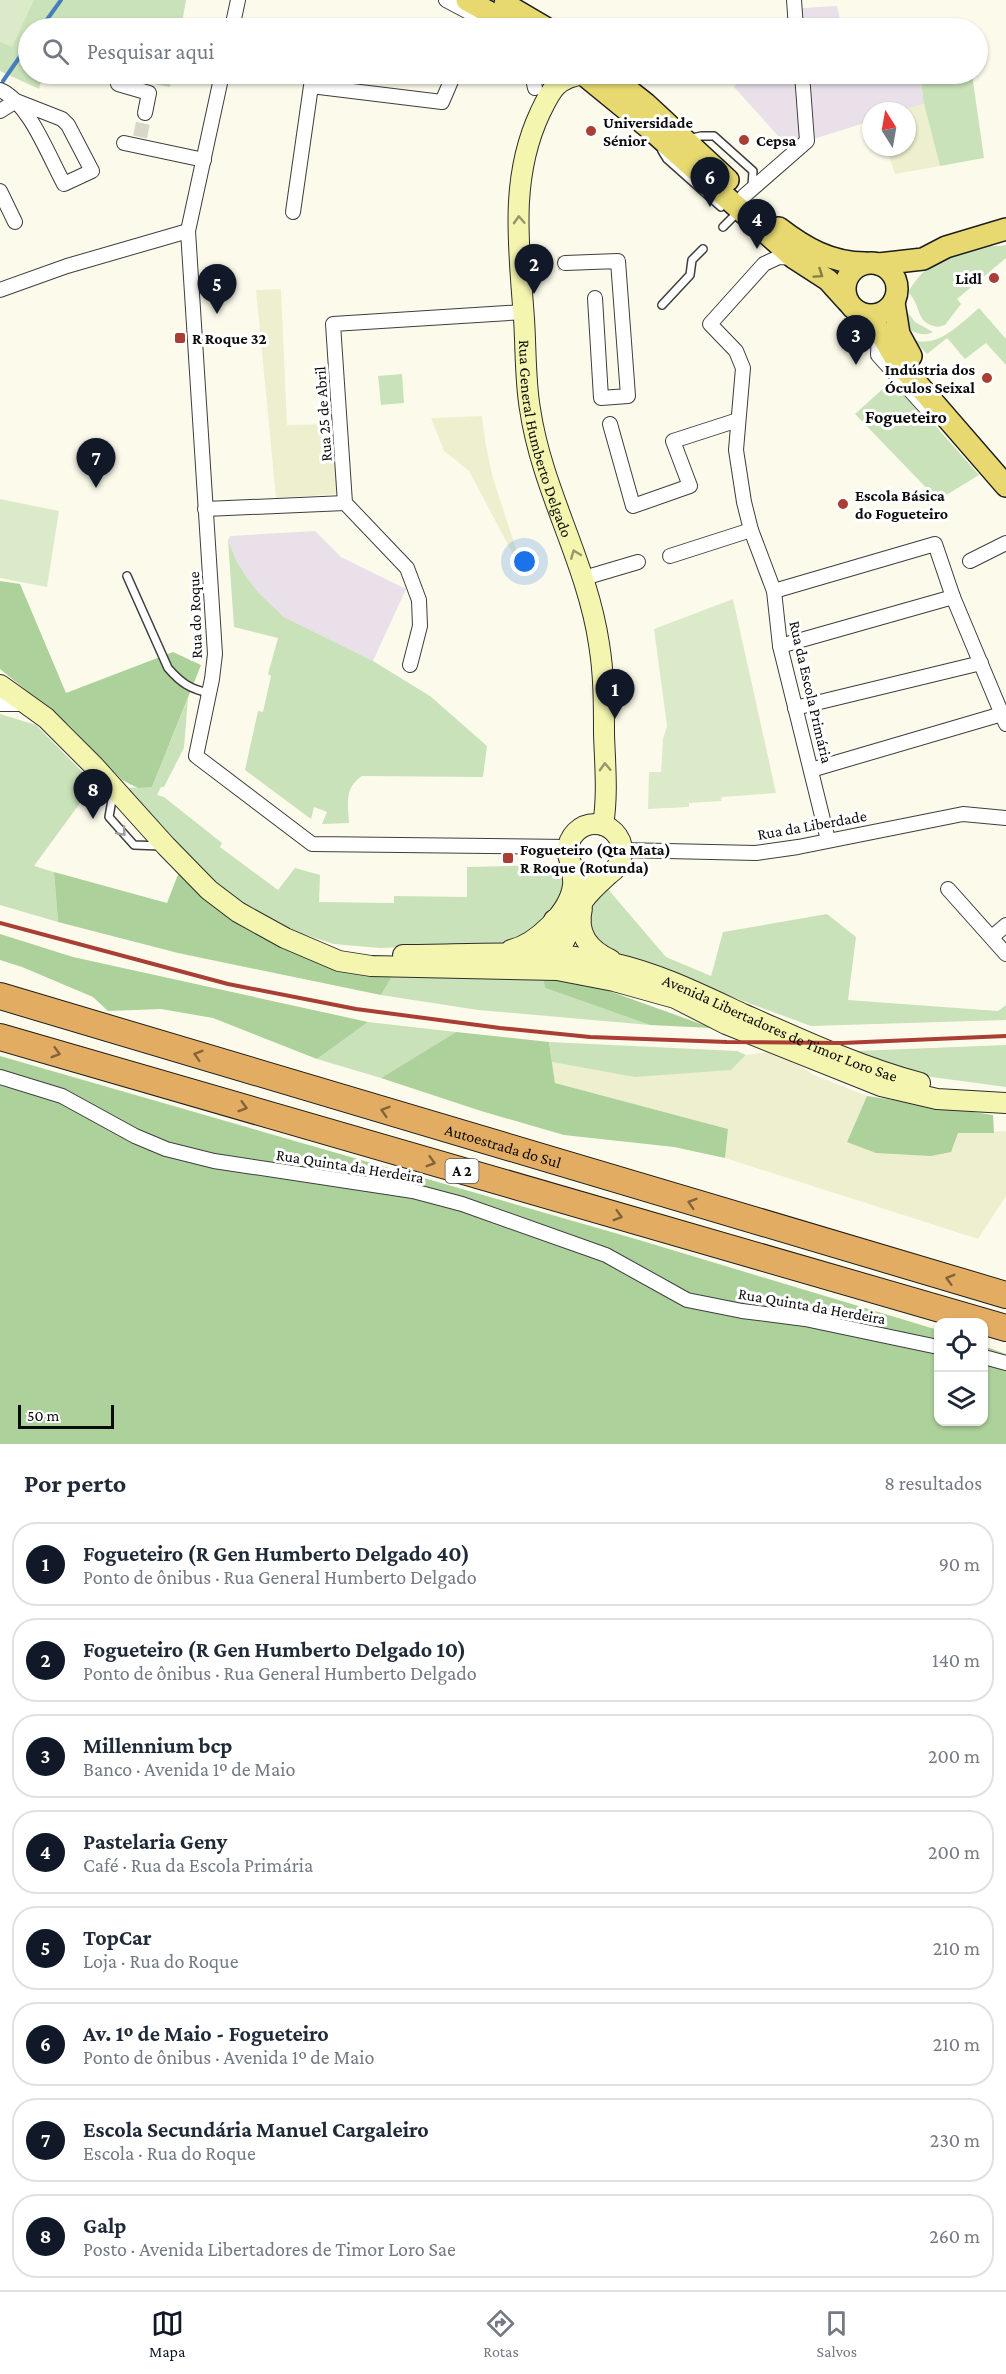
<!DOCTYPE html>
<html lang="pt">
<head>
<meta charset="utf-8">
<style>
	:root { --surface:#fff; --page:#f6f6f7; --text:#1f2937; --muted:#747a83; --line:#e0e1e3; --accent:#111827 }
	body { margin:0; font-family:"Crimson Pro",serif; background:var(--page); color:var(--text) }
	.controls { position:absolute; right:18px; bottom:18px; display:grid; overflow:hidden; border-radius:12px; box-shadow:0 2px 4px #0004 }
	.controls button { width:54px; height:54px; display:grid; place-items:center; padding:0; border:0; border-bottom:2px solid var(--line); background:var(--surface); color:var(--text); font:30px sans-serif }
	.compass { position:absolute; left:862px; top:102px; width:54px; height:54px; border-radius:50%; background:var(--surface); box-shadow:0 2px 4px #0004; rotate:349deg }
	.scale { position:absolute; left:18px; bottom:15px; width:96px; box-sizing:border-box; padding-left:6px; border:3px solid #0b0b0b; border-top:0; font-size:16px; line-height:21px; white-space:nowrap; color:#0b0b0b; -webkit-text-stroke:4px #fff; paint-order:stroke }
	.you { position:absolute; left:525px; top:562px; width:21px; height:21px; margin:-15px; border:4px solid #fff; border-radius:50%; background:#1a73e8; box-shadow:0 0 0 9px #1a73e833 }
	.badge { display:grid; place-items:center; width:39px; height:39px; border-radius:50%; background:var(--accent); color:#fff; font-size:20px; font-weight:700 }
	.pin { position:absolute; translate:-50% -50px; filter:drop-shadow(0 2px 3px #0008) }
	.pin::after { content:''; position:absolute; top:32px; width:21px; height:18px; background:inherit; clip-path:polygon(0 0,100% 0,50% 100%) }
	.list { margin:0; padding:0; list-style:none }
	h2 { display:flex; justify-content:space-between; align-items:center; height:78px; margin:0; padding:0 24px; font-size:26px }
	h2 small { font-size:20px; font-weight:400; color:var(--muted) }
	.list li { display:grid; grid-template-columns:39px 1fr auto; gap:18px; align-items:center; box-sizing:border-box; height:84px; margin:0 12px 12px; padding:0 12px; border:2px solid var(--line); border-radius:24px }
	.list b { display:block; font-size:22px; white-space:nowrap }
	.list p { margin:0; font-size:20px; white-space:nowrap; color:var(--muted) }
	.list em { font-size:20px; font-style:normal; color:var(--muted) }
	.icon { flex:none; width:33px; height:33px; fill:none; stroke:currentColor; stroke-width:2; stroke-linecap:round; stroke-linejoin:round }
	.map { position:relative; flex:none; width:1006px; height:1444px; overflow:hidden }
	.search { position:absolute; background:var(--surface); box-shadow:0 2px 4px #0004; left:18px; right:18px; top:18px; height:66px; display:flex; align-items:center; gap:15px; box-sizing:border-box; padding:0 21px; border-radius:33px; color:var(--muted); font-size:22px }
	.sheet { height:846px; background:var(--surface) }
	nav { display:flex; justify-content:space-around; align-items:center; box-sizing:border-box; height:84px; border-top:2px solid var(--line); background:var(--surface); font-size:16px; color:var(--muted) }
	nav a { display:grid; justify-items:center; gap:3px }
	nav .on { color:var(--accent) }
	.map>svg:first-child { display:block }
	.industrial { fill:#e9e0e9 }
	.farmland { fill:#eeefce }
	.green { fill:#c9e2b9 }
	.forest { fill:#acd19a }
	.pitch { fill:#dbebca }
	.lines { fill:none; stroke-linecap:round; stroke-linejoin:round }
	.stream { stroke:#467ebc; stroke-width:4 }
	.street-tunnel { stroke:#d8d7c9; stroke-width:14; stroke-dasharray:14 7; stroke-linecap:butt }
	.lane-casing { stroke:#3e3e3e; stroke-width:10 }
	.street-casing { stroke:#3e3e3e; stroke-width:16 }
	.secondary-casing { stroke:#2d2d2d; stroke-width:22 }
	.primary-casing { stroke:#1c1c1c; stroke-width:24 }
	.highway-casing { stroke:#1c1c1c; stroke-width:28 }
	.lane { stroke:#fff; stroke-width:7 }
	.street { stroke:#fff; stroke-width:14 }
	.secondary { stroke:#f4f5ae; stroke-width:20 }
	.primary { stroke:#e7d970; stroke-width:21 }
	.highway { stroke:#e2ad63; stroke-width:26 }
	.rail { stroke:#a93e35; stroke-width:4 }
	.oneway { stroke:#97976d }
	.oneway2 { stroke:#847c43 }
	.oneway3 { stroke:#9d9d9d }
	.oneway4 { stroke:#81643b }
	.poi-dot { fill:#a93e35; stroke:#fff; stroke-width:2 }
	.labels { text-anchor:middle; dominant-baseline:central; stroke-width:6; stroke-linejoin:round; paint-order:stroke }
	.shield { fill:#fff; stroke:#545454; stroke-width:1.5 }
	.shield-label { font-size:15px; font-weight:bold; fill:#0b0b0b }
	.poi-label { font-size:16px; font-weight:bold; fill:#0b0b0b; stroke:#fff; text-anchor:start }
	.street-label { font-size:16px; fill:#0b0b0b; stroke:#fff }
	.neighbourhood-label { font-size:18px; font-weight:bold; fill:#0b0b0b; stroke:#fff }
</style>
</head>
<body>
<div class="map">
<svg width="1006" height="1444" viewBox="0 0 1006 1444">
	<rect width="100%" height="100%" fill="#fcfbeb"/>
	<g class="industrial">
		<path d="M 837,6 L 842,28 L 774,28 L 779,21 L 803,8 Z"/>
		<path d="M 743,74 L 920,74 L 924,104 L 901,111 L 871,111 L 871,121 L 788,147 L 734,87 Z"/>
		<path d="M 315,531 L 341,557 L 406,589 L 373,661 L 284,617 L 259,593 L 247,578 L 236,560 L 228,540 L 230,536 Z"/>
	</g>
	<g class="farmland">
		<path d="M 924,104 L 940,166 L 895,174 L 886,147 L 907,147 L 907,111 L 901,111 Z"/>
		<path d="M 281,289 L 287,425 L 331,424 L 338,494 L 276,498 L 256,290 Z"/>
		<path d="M 482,416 L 485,441 L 492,475 L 517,552 L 513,554 L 469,471 L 444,451 L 431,418 Z"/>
		<path d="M 776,1051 L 814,1075 L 867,1096 L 847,1142 L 958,1133 L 1006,1131 L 1006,1196 L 978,1239 L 725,1158 L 728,1129 L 555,1083 L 552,1062 L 635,1076 L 731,1070 L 746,1055 Z"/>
	</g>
	<g class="green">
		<path d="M 0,0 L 186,0 L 181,28 L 28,28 L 28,74 L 43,74 L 39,89 L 0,71 Z"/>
		<path d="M 104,74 L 172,74 L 170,87 Z"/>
		<path d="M 920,74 L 972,74 L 984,158 L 940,166 L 924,104 Z"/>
		<path d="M 1006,245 L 1006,258 L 957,299 L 961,304 L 945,325 L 938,327 C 914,323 923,307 908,292 C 925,264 945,254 977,247 C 987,245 997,247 1006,245 Z"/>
		<path d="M 979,308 L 1006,339 L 1006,365 L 986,343 L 965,359 L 947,338 L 927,354 L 914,340 C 939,348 961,323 979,308 Z"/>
		<path d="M 906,310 L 915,322 L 933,332 C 924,337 915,333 907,328 Z"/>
		<path d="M 402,374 L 404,403 L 381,405 L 378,376 Z"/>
		<path d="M 886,386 L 901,387 L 979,475 L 938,500 L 855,414 Z"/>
		<path d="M 228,540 L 236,560 L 247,578 L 259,593 L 284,617 L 373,661 L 430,696 L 487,746 L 483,777 L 362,776 C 344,788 348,804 349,823 L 322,824 L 327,812 L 314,807 L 311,819 L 245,770 L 258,711 L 263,712 L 271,676 L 268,674 L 278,638 L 234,627 Z"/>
		<path d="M 188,698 L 184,748 L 164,787 L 161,787 L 157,795 L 164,797 L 222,843 L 220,847 L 278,890 L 295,868 L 320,875 L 319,902 L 394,903 L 394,896 L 467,897 L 467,867 L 555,865 L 563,875 L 564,890 L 548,918 L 518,943 L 380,948 L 334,944 L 290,930 L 246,906 L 222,889 L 122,788 L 152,787 Z"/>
		<path d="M 0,714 L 36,725 L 94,784 L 34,866 L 54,872 L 58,922 L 0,905 Z"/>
		<path d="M 607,888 L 666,957 L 711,976 L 723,932 L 827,914 L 856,937 L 848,1000 L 998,1011 L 1006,1005 L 1006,1020 L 811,1026 L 600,948 L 589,926 L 589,907 Z"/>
		<path d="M 394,973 L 543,977 L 545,988 L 650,1025 L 478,1010 L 381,995 Z"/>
		<path d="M 368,1022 L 456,1032 L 381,1078 L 317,1059 Z"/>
		<path d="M 549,1042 L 737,1051 L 746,1055 L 731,1070 L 635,1077 L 552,1062 Z"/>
		<path d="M 1006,1045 L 1006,1087 L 917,1075 L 881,1063 L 856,1051 Z"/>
	</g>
	<g class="forest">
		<path d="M 0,581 L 20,584 L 66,693 L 173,652 L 201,665 L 152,787 L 138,788 L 122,780 L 69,725 L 0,669 Z"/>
		<path d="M 54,872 L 167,903 L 179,872 L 232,921 L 279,943 L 394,973 L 381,995 L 178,953 L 58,922 Z"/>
		<path d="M 0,934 L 73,957 L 368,1022 L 317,1059 L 213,1018 L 161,1009 L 108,1011 L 93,997 L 22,967 L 0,960 Z"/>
		<path d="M 543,977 L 573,978 L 712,1028 L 650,1025 L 545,988 Z"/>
		<path d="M 456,1032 L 549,1042 L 555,1083 L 728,1129 L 725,1158 L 674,1147 L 564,1135 L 481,1111 L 381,1078 Z"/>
		<path d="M 0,1056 L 639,1240 L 938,1330 L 938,1422 L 984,1422 L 984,1346 L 1006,1354 L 1006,1444 L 0,1444 Z"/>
		<path d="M 867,1096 L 993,1115 L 994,1133 L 958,1133 L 951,1152 L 931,1156 L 876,1153 L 847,1142 Z"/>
	</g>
	<g class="pitch">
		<path d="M 0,0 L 34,0 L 12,47 L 0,42 Z"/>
		<path d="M 0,499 L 59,511 L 47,587 L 0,578 Z"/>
		<path d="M 733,599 L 776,793 L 722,797 L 721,801 L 689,803 L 689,807 L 648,809 L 649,772 L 661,772 L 663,739 L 667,726 L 654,629 Z"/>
	</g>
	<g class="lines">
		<g class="stream">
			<path d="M 41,28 L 61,0"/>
			<path d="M 3,81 L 28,45"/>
		</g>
		<g class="street-tunnel">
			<path d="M 140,137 L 145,113"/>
			<path d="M 537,265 L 565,263"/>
		</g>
		<defs>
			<g id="lane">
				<path d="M 688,139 L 701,136 L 714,136 L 753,171 L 752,186"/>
				<path d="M 662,151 L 667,159 L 721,207"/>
				<path d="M 723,227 L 733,217"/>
				<path d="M 662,305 L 690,275 L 692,260 L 703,249"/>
				<path d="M 127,576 L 168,668 C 181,683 190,689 209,693"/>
				<path d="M 113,794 L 109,817 L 134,845 L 161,846"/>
			</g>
			<g id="street">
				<path d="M 446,0 L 476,16"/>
				<path d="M 794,0 L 796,28"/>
				<path d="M 481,19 L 487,28"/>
				<path d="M 232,28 L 238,0"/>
				<path d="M 222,74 L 188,231 L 215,654 L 212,679 L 196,756 L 312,844 L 568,847"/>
				<path d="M 532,74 L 535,88"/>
				<path d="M 118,84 L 149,93 L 145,113"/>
				<path d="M 0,90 C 29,102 49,157 64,184 L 92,171 L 68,125 L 62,119 L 16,101"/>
				<path d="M 0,111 L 16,101"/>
				<path d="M 124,143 L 204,160"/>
				<path d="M 0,191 L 15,222"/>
				<path d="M 744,196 L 807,141 L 802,74"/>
				<path d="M 293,212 L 311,86 L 442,102 L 454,74"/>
				<path d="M 794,258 L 779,257 L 764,264 L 710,324 L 736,351 L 743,368 L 736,450 L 744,502 L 751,530 L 774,591 L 780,646 L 828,840"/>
				<path d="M 565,263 L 618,261 L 628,396 L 601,398 L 595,298"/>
				<path d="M 521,266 L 537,265"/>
				<path d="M 0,290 L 67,266 L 188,231"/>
				<path d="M 879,332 L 878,355 L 926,408"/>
				<path d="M 610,424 L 633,506 L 690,486 L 673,441 L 738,420"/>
				<path d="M 205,509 L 345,503"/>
				<path d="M 670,556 L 751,530"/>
				<path d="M 970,561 L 1006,543"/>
				<path d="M 584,578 L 638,562"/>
				<path d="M 774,591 L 935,544 L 953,597 L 1006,724"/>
				<path d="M 780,646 L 953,597"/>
				<path d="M 410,665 L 420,626 L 419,600 L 407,568 L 345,503 L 333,324 L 524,312"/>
				<path d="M 0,704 L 27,704"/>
				<path d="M 795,708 L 981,663"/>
				<path d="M 811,770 L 1002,714"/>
				<path d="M 622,850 L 756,853 L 798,847 L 963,814 L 1006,818"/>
				<path d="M 948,889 L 1006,954"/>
				<path d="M 992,937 L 1006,925"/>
				<path d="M 0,1077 L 62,1096 L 135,1136 L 166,1149 L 214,1161 L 413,1191 L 462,1204 L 606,1255 L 687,1300 L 742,1311 L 805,1319 L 938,1347"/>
				<path d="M 984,1357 L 1006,1363"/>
			</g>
			<g id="secondary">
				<path id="s1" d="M 584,74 C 556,78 551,90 540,113 C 509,179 519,248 524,319 C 526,348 525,380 530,409 C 542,491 587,562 599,644 C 604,674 604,704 604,734 C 605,765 608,795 603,825"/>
				<path d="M 0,685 L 46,718 L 94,766 L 166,846 L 209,890 L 238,912 L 285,938 L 339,961 L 371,966 L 557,970 L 614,981 L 675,998 L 726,1024 L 881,1086 L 937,1099 L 1006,1103"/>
				<circle cx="595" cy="851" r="27"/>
				<path d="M 582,908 C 576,934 589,950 611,960"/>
				<path d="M 554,920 C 550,936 547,948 560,961"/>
				<path d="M 511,950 C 536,944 570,912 573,885 C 574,878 571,870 570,862"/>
				<path id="s2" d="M 403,955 C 472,955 543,948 612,963 C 658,973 700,994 743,1014 C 800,1039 860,1067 920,1083"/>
				<path d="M 545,960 C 567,951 571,920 583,901 C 590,891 598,884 607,876"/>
			</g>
			<g id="primary">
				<path d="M 467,0 L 518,28"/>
				<path d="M 505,4 L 546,28"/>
				<path d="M 583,74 L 649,128 L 794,258 L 828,280 L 847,301"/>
				<path d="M 608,74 L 646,104 L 728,180"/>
				<path d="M 779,228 C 805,248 831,263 865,263"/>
				<circle cx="871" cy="289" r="26"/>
				<path d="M 879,264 L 923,259 L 946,247 L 1006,229"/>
				<path d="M 894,303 L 899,334 L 911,356"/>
				<path d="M 857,311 L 879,330 L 894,356 L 908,373 L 1006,486"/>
			</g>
			<g id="highway">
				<path id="s3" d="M 0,996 L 1006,1295"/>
				<path d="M 0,1037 L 1006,1328"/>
			</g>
		</defs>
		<use href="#lane" class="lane-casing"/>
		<use href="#street" class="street-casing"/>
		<use href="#secondary" class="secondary-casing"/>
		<use href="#primary" class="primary-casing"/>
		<use href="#highway" class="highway-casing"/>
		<use href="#lane" class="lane"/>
		<use href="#street" class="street"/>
		<use href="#secondary" class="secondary"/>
		<use href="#primary" class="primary"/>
		<use href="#highway" class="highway"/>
		<path class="rail" d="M 0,923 L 228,984 L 356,1009 L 500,1028 L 590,1037 L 727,1042 L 842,1043 L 1006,1036"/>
	</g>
	<defs><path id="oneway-chevron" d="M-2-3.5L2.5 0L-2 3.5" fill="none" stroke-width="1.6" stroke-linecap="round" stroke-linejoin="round" transform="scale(1.5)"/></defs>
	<g class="oneway">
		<use href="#oneway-chevron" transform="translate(519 220) rotate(-93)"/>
		<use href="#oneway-chevron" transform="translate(575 554) rotate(-111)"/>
		<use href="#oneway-chevron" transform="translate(605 767) rotate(-92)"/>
	</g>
	<use class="oneway2" href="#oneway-chevron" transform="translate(819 274) rotate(34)"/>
	<use class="oneway3" href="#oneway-chevron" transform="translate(122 832) rotate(49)"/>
	<g class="oneway4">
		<use href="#oneway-chevron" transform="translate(56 1053) rotate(16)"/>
		<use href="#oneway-chevron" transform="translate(198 1055) rotate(-163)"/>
		<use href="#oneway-chevron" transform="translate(243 1107) rotate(16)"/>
		<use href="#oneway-chevron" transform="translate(385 1111) rotate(-163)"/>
		<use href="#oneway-chevron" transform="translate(431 1162) rotate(16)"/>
		<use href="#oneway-chevron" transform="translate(692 1203) rotate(-163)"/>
		<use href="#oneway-chevron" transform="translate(618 1216) rotate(16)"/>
		<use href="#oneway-chevron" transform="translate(950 1279) rotate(-164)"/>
	</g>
	<g class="poi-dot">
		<circle cx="591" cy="131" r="6"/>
		<circle cx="744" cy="140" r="6"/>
		<circle cx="994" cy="278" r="6"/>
		<rect x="174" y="332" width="12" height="12" rx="3"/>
		<circle cx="987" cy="378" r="6"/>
		<circle cx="843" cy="504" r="6"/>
		<rect x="502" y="852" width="12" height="12" rx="3"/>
	</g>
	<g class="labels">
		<rect class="shield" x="445.5" y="1159" width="33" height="24" rx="4.5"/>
		<g class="shield-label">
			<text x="462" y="1171">A 2</text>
		</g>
		<g class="poi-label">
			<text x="603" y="122">Universidade<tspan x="603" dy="18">Sénior</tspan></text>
			<text x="756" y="140">Cepsa</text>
			<text x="982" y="278" text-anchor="end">Lidl</text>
			<text x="192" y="338">R Roque 32</text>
			<text x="975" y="369" text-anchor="end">Indústria dos<tspan x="975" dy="18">Óculos Seixal</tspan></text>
			<text x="855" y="495">Escola Básica<tspan x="855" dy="18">do Fogueteiro</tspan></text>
			<text x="520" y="849">Fogueteiro (Qta Mata)<tspan x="520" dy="18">R Roque (Rotunda)</tspan></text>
		</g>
		<g class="street-label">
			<text transform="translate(323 414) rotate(-94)">Rua 25 de Abril</text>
			<text stroke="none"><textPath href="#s1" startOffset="394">Rua General Humberto Delgado</textPath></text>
			<text transform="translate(195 615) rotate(-92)">Rua do Roque</text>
			<text transform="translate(811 692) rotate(77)">Rua da Escola Primária</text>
			<text transform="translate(812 825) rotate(-10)">Rua da Liberdade</text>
			<text stroke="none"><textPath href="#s2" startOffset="390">Avenida Libertadores de Timor Loro Sae</textPath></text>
			<text stroke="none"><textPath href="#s3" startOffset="525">Autoestrada do Sul</textPath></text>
			<text transform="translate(350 1166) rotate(9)">Rua Quinta da Herdeira</text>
			<text transform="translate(812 1306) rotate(10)">Rua Quinta da Herdeira</text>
		</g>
		<g class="neighbourhood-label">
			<text x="906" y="417">Fogueteiro</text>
		</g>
	</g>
</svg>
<div class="controls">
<button><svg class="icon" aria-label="locate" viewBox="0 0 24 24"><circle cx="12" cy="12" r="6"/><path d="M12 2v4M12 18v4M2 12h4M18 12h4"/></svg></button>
<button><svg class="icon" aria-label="layers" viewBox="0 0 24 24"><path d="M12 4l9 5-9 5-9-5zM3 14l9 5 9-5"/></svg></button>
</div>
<svg class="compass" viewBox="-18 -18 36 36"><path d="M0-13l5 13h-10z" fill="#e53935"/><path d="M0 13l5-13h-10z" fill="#747a83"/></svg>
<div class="scale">50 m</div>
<div class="you"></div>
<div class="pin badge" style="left:615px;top:719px">1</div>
<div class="pin badge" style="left:534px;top:294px">2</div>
<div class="pin badge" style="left:856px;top:365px">3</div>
<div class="pin badge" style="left:757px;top:249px">4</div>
<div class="pin badge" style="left:217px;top:314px">5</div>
<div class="pin badge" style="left:710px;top:207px">6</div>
<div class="pin badge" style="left:96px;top:488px">7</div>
<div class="pin badge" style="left:93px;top:819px">8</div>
<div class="search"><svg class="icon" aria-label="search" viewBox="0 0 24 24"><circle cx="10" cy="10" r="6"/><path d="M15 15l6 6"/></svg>Pesquisar aqui</div>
</div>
<section class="sheet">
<h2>Por perto<small>8 resultados</small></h2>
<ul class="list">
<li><span class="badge">1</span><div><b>Fogueteiro (R Gen Humberto Delgado 40)</b><p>Ponto de ônibus · Rua General Humberto Delgado</p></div><em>90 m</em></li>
<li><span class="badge">2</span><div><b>Fogueteiro (R Gen Humberto Delgado 10)</b><p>Ponto de ônibus · Rua General Humberto Delgado</p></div><em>140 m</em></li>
<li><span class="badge">3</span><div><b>Millennium bcp</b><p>Banco · Avenida 1º de Maio</p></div><em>200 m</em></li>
<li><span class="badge">4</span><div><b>Pastelaria Geny</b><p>Café · Rua da Escola Primária</p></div><em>200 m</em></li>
<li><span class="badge">5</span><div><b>TopCar</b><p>Loja · Rua do Roque</p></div><em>210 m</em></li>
<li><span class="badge">6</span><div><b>Av. 1º de Maio - Fogueteiro</b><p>Ponto de ônibus · Avenida 1º de Maio</p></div><em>210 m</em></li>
<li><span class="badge">7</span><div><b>Escola Secundária Manuel Cargaleiro</b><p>Escola · Rua do Roque</p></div><em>230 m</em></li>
<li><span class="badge">8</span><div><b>Galp</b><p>Posto · Avenida Libertadores de Timor Loro Sae</p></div><em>260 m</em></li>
</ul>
</section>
<nav>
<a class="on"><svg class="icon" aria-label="map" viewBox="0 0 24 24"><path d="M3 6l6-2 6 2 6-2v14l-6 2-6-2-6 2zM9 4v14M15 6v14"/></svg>Mapa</a>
<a><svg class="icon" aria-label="directions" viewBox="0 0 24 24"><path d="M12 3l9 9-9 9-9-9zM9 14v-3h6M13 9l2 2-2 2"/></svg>Rotas</a>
<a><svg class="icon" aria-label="saved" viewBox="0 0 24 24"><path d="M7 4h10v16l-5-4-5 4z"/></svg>Salvos</a>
</nav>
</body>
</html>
